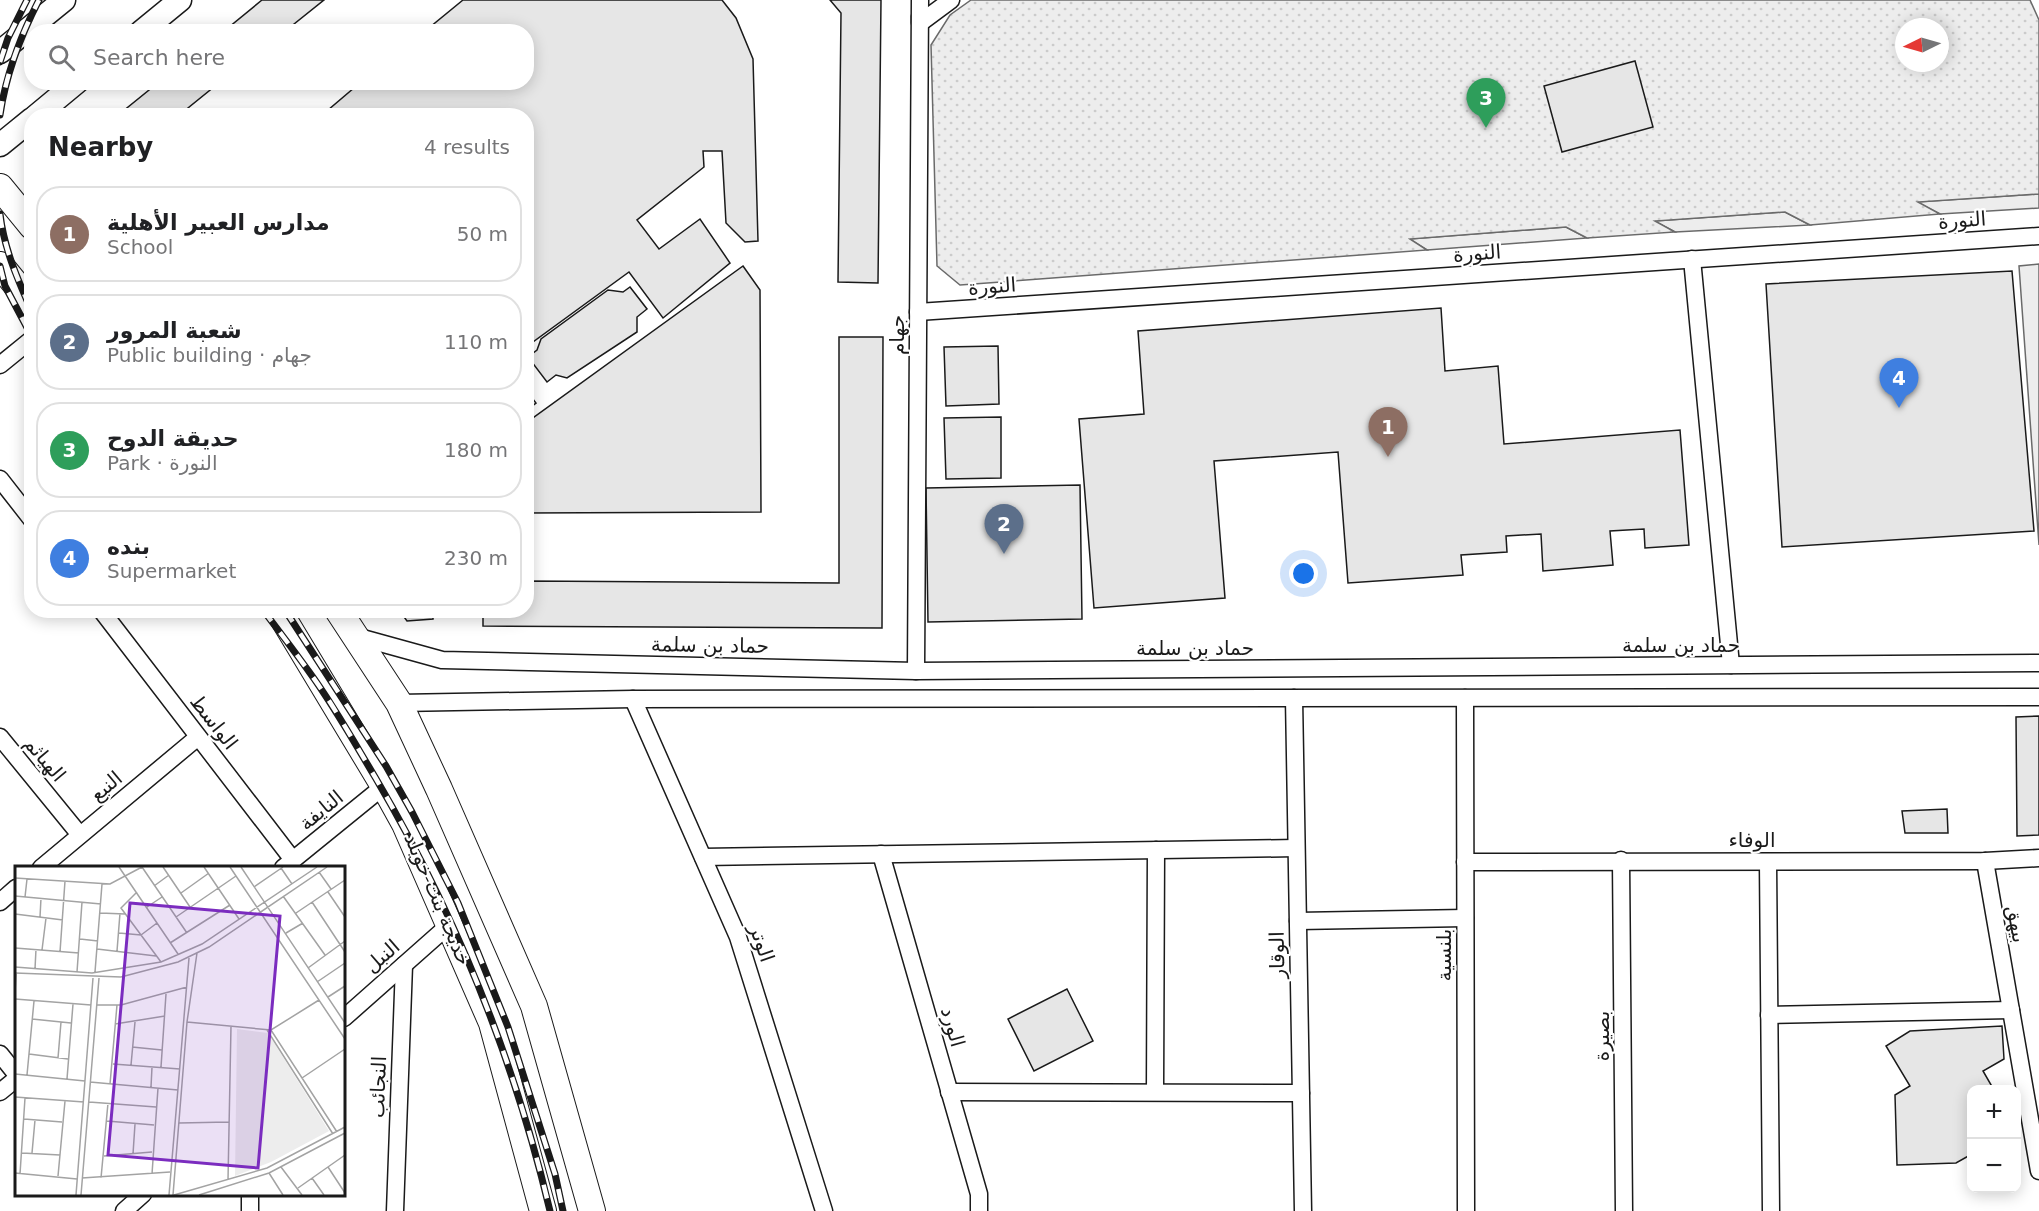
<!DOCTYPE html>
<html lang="en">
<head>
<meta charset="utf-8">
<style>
	:root { --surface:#fff; --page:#f6f6f6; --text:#202124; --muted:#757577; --line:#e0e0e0; --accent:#0f766e }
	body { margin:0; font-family:"DejaVu Sans",Vazirmatn,sans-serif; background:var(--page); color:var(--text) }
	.controls { position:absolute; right:18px; bottom:18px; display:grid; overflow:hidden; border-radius:12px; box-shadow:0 3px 15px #0003 }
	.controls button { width:54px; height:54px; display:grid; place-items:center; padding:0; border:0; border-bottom:2px solid var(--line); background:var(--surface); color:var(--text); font:30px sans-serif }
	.compass { position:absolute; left:1895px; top:18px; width:54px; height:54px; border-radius:50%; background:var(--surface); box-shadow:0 3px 15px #0003; rotate:265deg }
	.you { position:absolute; left:1304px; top:574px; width:21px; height:21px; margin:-15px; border:4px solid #fff; border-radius:50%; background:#1a73e8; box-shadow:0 0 0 9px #1a73e833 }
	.badge { display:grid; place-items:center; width:39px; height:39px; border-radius:50%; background:var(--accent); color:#fff; font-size:20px; font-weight:700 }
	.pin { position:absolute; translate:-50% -50px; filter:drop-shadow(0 2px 3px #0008) }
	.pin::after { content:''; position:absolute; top:32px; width:21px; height:18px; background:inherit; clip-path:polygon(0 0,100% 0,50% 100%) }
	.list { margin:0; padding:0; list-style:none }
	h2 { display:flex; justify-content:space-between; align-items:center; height:78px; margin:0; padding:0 24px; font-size:26px }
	h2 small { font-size:20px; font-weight:400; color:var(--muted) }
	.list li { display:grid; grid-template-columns:39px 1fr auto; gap:18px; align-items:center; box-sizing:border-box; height:96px; margin:0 12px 12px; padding:0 12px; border:2px solid var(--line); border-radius:24px }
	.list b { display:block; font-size:22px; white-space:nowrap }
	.list p { margin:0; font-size:20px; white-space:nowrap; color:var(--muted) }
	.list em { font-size:20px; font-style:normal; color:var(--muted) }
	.icon { flex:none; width:33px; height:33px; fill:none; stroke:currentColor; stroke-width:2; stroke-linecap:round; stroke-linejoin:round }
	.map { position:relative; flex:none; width:2039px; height:1211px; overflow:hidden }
	.search { position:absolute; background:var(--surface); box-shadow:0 3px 15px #0003; left:24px; top:24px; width:510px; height:66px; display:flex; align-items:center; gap:15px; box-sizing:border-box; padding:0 21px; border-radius:24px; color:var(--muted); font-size:22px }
	.panel { position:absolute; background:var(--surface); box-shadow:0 3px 15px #0003; left:24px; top:108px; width:510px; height:510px; border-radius:24px }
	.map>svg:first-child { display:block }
	.built { fill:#ededed; stroke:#6a6a6a; stroke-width:1.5 }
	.park { fill:url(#park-dots); stroke:#6a6a6a; stroke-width:1.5; fill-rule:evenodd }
	.building { fill:#e6e6e6; stroke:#1a1a1a; stroke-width:1.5 }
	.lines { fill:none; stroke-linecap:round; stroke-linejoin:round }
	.street-casing { stroke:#1a1a1a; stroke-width:19 }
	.secondary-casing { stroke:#1a1a1a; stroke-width:25 }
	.primary-casing { stroke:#1a1a1a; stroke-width:28 }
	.street { stroke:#fff; stroke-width:16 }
	.secondary { stroke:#fff; stroke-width:22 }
	.primary { stroke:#fff; stroke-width:26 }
	.rail-casing { stroke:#1a1a1a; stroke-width:7 }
	.rail { stroke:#fff; stroke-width:4.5; stroke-dasharray:14; stroke-linecap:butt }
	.labels { text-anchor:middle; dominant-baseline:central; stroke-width:4.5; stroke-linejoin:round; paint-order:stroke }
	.street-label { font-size:20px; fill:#1a1a1a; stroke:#fff }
	.inset-road { fill:none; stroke:#a3a3a3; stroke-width:1.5 }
	.view { fill:#7b2cbf; fill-opacity:0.15; stroke:#7b2cbf; stroke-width:3 }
	.inset-edge { fill:none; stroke:#1a1a1a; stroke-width:3 }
</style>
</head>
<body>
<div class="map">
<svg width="2039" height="1211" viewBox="0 0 2039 1211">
	<defs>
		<pattern id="park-dots" width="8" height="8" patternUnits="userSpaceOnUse" patternTransform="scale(1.5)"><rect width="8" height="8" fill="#ededed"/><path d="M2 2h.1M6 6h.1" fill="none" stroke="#cbcbcb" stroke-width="1.8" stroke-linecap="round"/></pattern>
	</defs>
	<rect width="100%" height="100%" fill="#fff"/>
	<g class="built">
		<path d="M 2039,194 L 2039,208 L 1940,214 L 1916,202 Z"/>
		<path d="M 1785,212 L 1810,225 L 1675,232 L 1654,221 Z"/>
		<path d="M 1566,227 L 1587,238 L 1427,250 L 1409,239 Z"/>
		<path d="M 2039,264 L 2039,545 L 2019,266 Z"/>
	</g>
	<path class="park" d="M 971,0 L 2030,0 L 2039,20 L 2039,194 L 1918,202 L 1940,214 L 1810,225 L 1785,212 L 1655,221 L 1675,232 L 1587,238 L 1566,227 L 1410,239 L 1427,250 L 960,285 L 937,266 L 931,45 L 950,15 ZM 1904,27 L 1940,27 L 1940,63 L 1904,63 Z"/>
	<g class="building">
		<path d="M 262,0 L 324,0 L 284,32 L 223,32 Z"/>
		<path d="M 463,0 L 722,0 L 736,18 L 753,59 L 758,241 L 745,242 L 726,223 L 722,151 L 703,151 L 704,167 L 637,220 L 659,249 L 700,219 L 730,263 L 663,318 L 629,272 L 526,347 L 526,116 L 321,116 L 361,82 L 526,82 L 526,32 L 424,32 Z"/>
		<path d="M 830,0 L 881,0 L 878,283 L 838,282 L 841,13 Z"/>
		<path d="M 1635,61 L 1653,127 L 1562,152 L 1544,86 Z"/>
		<path d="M 159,82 L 220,82 L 178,116 L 117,116 Z"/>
		<path d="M 743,266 L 760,290 L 761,512 L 526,513 L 526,423 Z"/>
		<path d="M 2012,271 L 2034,531 L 1782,547 L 1766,284 Z"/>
		<path d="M 630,287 L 647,309 L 637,317 L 637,332 L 567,378 L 556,375 L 547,382 L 528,357 L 537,350 L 541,339 L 608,290 L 623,292 Z"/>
		<path d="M 1441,308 L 1445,371 L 1498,366 L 1504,444 L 1680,430 L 1689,545 L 1645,548 L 1644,529 L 1610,531 L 1613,565 L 1543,571 L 1541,534 L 1506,536 L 1507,552 L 1461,555 L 1463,575 L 1348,583 L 1338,452 L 1214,461 L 1225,598 L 1094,608 L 1079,419 L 1144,414 L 1138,331 Z"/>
		<path d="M 839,337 L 883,337 L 882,628 L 483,626 L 483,610 L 526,610 L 526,581 L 839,583 Z"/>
		<path d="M 998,346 L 999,404 L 946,406 L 944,347 Z"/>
		<path d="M 526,390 L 536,403 L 526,411 Z"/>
		<path d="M 1001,417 L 1001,478 L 946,479 L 944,418 Z"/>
		<path d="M 1080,485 L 1082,619 L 928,622 L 926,488 Z"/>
		<path d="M 399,610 L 433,610 L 433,619 L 407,621 Z"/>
		<path d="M 2039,716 L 2039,835 L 2017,836 L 2016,717 Z"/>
		<path d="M 1947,809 L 1948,833 L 1905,833 L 1902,811 Z"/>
		<path d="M 1067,989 L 1093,1041 L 1034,1071 L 1008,1019 Z"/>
		<path d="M 2002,1026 L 2004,1059 L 1983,1071 L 1994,1090 L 1972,1090 L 1972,1154 L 1956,1163 L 1897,1165 L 1895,1095 L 1910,1086 L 1886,1046 L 1910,1031 Z"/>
	</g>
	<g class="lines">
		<defs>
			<g id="street">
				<path d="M 920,16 L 920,23 L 951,0"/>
				<path d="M 1692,259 L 1731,665"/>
				<path d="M 918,312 L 2039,236"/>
				<path d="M 0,365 L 32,339"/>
				<path d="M 0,479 L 32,520"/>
				<path d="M 101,610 L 293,860"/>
				<path d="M 355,636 L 442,660 L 916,671 L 2039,663"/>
				<path d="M 916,671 L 920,0"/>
				<path d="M 1294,698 L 1303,1211"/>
				<path d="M 1465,698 L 1466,1211"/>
				<path d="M 633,699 L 738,937 L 824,1211"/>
				<path d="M 399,703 L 633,699 L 2039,697"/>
				<path d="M 0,737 L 80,835"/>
				<path d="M 881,854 L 979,1194 L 979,1211"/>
				<path d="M 703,857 L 1296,848"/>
				<path d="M 1621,860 L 1624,1211"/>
				<path d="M 1985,861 L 2039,1171"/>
				<path d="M 1465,862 L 1985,861 L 2039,858"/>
				<path d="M 1768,862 L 1771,1211"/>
				<path d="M 41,868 L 198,737"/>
				<path d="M 283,868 L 384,786"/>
				<path d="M 0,902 L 16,888"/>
				<path d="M 1298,921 L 1465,918"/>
				<path d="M 1769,1015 L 2011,1010"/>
				<path d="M 344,1018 L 449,925"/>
				<path d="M 0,1054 L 16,1074"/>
				<path d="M 0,1092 L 16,1079"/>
				<path d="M 949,1092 L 1301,1093"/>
				<path d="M 1155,1092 L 1156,850"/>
				<path d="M 124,1211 L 143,1194"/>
				<path d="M 250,1211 L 250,1194"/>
				<path d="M 395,1211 L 404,965"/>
			</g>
			<g id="secondary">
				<path d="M 141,32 L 180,0"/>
				<path d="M 0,52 L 64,0"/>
				<path d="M 36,116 L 77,82"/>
				<path d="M 0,145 L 32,119"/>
			</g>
			<g id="primary">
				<path d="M 0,187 L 32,226"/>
				<path d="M 0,265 L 32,304"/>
				<path d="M 278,610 L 384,786 L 405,824 L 492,1023 L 543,1211"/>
				<path d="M 338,610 L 399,703 L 439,789 L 534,1006 L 592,1211"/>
			</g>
		</defs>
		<use href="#street" class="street-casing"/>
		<use href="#secondary" class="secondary-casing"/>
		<use href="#primary" class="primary-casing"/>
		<use href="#street" class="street"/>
		<use href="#secondary" class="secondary"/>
		<use href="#primary" class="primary"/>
		<defs>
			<g id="rail">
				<path d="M 0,62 L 8,38 L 27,0"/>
				<path d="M 0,115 C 6,74 20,37 39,0"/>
				<path d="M 0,214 C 4,249 18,280 32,312"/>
				<path d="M 0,266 L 5,286 L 32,337"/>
				<path d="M 263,610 C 279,631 295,652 310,673 C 334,706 354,742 375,777 C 455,913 514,1058 550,1211"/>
				<path d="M 285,610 L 386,766 L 412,812 L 458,903 L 508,1027 L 555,1174 L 563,1211"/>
			</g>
		</defs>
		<use href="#rail" class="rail-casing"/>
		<use href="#rail" class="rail"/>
	</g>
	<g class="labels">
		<g class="street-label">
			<text transform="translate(1962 220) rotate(-4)">النورة</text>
			<text transform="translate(1477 253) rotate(-4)">النورة</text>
			<text transform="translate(992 286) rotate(-4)">النورة</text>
			<text transform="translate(897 335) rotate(-90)">جهام</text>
			<text transform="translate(710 645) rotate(1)">حماد بن سلمة</text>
			<text x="1681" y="645">حماد بن سلمة</text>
			<text x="1195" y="648">حماد بن سلمة</text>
			<text transform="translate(214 722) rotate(52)">الواسط</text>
			<text transform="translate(45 759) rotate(50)">الهياثم</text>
			<text transform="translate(106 786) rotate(-40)">النبع</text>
			<text transform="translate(321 810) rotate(-39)">النايفة</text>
			<text x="1752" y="840">الوفاء</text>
			<text transform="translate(438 899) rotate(67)">خديجة بنت خويلد</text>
			<text transform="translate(2017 924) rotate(80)">بيهق</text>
			<text transform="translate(762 943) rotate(71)">الوتر</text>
			<text transform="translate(1277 955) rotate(-91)">الوقار</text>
			<text transform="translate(1444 955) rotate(-90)">بلنسية</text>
			<text transform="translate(382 956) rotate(-41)">النبل</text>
			<text transform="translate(953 1027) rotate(74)">الورد</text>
			<text transform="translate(1602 1036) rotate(-90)">بصيرة</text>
			<text transform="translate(378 1087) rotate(-88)">النجائب</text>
		</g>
	</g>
	<g transform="translate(15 866)">
		<rect width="330" height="330" fill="#fff"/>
		<path d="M 222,163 L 253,167 L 314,265 L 256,296 L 220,310 Z" fill="#ededed"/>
		<path class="inset-road" d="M 104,1 L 163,88M 127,1 L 172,67M 148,1 L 175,41M 189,1 L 224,53M 215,1 L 330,173M 226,1 L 330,157M 266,2 L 277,18M 304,6 L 316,23M 0,12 L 95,18 L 127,1M 139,20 L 154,9M 239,21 L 268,1M 122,26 L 106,42 L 146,96M 313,26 L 330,51M 166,27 L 194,7M 0,30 L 86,38M 268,30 L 310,89M 10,31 L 12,13M 297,36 L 330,86M 132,41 L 147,31M 85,47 L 110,48M 281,47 L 330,14M 0,48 L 48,54M 25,51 L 26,32M 161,51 L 221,10M 104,67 L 126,69M 271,67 L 288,57M 126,69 L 142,57M 65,73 L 83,75M 155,77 L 215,39M 0,82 L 64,87M 82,83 L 141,90M 27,84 L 31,52M 102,85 L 105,47M 45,86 L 50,15M 0,101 L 77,107 L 146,96 L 187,78 L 302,1M 293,102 L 330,75M 20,103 L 21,83M 62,106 L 67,36M 80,106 L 87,18M 0,107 L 106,111 L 163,96 L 194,81 L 312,1M 302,116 L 330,97M 0,127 L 1,108M 313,131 L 330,120M 0,133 L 76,139M 82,139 L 106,139 L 172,121M 17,153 L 56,157M 172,156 L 256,164 L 304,134M 100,158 L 150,150M 117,181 L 147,184M 14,188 L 53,193M 43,192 L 46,156M 98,198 L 165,203M 116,199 L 120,156M 146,201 L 151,128M 0,208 L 70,215M 12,209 L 19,135M 287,212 L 330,183M 52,213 L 58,138M 75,216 L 163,224M 95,218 L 102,139M 136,221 L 137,201M 0,231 L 69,236M 74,236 L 141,241M 9,253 L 47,256M 92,255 L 139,259M 164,257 L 214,256M 318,268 L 252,164 L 256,164 L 322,266M 7,287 L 45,289M 17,287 L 20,254M 118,288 L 120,258M 89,290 L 137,286M 266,301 L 287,329M 313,301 L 330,327M 0,307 L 62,313M 254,307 L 268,329M 5,308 L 10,232M 137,308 L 143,222M 43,310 L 50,235M 67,312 L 155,306M 86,312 L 93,237M 297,312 L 309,329M 213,314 L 216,160M 283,322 L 330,289M 61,329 L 78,112M 66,329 L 84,112M 154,329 L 174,92M 158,329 L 172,156 L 182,87M 159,329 L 252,302 L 330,261M 184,329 L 254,307 L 330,267"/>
		<path class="view" d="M 115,37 L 265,50 L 243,302 L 93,289 Z"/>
		<rect width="330" height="330" class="inset-edge"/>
	</g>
</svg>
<div class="controls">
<button>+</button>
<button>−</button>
</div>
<svg class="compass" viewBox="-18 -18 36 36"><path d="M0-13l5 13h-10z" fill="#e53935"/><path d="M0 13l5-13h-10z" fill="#757577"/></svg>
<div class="you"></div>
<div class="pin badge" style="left:1388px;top:457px;background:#8d6e63">1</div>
<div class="pin badge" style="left:1004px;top:554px;background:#5c6f8a">2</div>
<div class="pin badge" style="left:1486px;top:128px;background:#2e9e5b">3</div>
<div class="pin badge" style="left:1899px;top:408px;background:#3f7fe0">4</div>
<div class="search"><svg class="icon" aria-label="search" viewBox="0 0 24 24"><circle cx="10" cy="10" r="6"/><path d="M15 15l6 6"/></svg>Search here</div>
<section class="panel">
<h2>Nearby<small>4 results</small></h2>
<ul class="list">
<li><span class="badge" style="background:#8d6e63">1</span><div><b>مدارس العبير الأهلية</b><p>School</p></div><em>50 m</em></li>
<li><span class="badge" style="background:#5c6f8a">2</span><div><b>شعبة المرور</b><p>Public building · جهام</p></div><em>110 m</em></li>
<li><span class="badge" style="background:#2e9e5b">3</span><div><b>حديقة الدوح</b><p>Park · النورة</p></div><em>180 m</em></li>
<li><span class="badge" style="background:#3f7fe0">4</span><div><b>بنده</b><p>Supermarket</p></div><em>230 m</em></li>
</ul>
</section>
</div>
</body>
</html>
